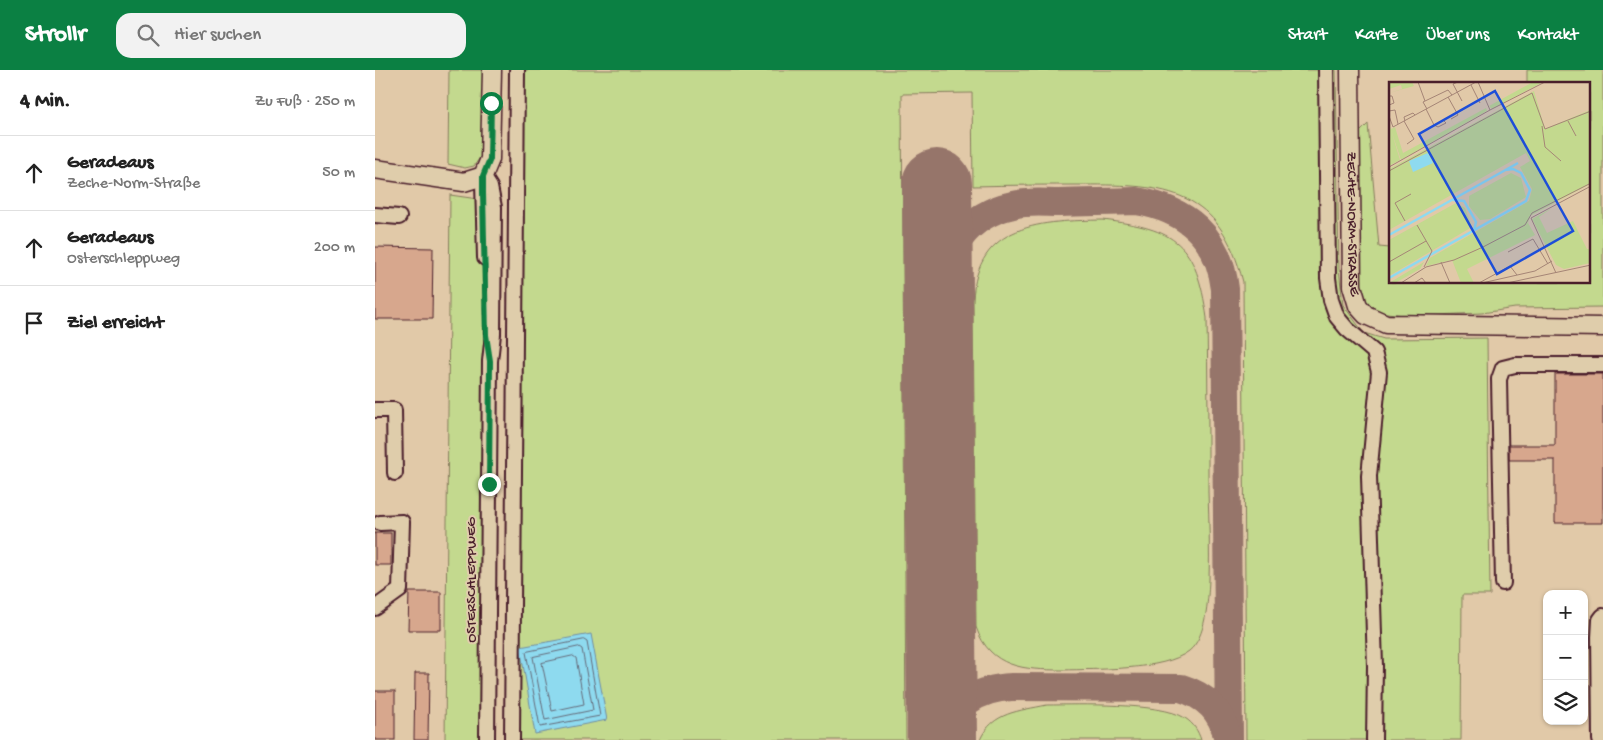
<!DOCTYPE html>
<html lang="de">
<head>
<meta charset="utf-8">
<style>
	:root { --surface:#fff; --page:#f2f2f2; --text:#222; --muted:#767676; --line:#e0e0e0; --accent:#0b8043 }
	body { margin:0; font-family:"Gochi Hand",sans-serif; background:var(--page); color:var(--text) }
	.controls { position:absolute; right:15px; bottom:15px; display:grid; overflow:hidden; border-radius:10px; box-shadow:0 1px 4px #0004 }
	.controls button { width:45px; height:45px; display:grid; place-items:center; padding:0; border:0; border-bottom:1px solid var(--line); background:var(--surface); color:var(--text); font:25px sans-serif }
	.stop { position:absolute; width:15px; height:15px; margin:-11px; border:4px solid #0b8043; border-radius:50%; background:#fff }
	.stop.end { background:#0b8043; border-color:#fff; box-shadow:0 1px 5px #0008 }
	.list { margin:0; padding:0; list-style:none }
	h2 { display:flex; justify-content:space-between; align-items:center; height:65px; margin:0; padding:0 20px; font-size:21px }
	h2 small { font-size:16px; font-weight:400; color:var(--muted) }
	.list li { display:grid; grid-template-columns:32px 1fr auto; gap:15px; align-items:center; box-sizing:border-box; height:75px; padding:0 20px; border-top:1px solid var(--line) }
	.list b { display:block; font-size:19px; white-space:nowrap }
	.list p { margin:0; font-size:16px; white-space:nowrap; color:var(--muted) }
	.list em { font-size:16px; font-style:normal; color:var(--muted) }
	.icon { flex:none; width:28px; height:28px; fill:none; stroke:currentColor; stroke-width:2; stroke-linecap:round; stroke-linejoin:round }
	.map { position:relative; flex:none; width:1228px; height:670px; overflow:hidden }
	header { display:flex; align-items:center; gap:30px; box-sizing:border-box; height:70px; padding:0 25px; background:var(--accent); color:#fff }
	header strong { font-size:24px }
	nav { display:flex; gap:28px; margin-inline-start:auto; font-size:18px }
	.search { width:350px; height:45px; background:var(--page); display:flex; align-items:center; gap:12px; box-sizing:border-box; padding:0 18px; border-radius:15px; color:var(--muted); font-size:19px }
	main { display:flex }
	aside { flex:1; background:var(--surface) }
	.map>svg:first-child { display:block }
	.green { fill:#c3d98e; stroke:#867c5c }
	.water { fill:#8edaef; stroke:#738fa1 }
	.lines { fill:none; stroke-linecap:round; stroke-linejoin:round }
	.shore { stroke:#656a79; stroke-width:1 }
	.taxiway { stroke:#96746a; stroke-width:28 }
	.runway { stroke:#96746a; stroke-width:70 }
	.building { fill:#d7a78d; stroke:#4a1f2b }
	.minor-casing { stroke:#4a1f2b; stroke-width:18 }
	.major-casing { stroke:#4a1f2b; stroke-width:21 }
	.minor { stroke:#dfcdab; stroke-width:14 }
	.major { stroke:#dfcdab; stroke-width:18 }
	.route { stroke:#0b8043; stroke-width:6 }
	.labels { text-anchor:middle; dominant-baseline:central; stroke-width:4; stroke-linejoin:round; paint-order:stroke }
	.street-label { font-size:15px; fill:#4a1f2b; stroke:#dfcdab }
	.inset-river { fill:none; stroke:#8edaef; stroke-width:2.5 }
	.inset-road { fill:none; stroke:#a58576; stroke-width:1 }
	.view { fill:#1d4ed8; fill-opacity:0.15; stroke:#1d4ed8; stroke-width:2.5 }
	.inset-edge { fill:none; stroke:#4a1f2b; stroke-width:2.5 }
</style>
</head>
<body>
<header>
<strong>Strollr</strong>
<div class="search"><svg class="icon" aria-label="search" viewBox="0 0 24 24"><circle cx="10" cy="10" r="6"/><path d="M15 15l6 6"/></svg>Hier suchen</div>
<nav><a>Start</a><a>Karte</a><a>Über uns</a><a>Kontakt</a></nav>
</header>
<main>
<aside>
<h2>4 Min.<small>Zu Fuß · 250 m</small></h2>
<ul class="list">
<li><svg class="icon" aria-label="ahead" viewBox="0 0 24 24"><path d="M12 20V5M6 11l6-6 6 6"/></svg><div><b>Geradeaus</b><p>Zeche-Norm-Straße</p></div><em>50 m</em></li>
<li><svg class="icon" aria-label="ahead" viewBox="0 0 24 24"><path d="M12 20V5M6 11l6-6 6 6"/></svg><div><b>Geradeaus</b><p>Osterschleppweg</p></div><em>200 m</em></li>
<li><svg class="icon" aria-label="arrive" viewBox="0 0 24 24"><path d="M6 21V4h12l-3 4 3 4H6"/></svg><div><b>Ziel erreicht</b></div></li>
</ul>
</aside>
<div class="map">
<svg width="1228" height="670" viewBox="0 0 1228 670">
	<rect width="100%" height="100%" fill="#e1c9a8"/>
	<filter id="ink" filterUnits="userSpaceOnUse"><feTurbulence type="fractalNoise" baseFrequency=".02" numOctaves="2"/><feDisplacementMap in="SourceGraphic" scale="10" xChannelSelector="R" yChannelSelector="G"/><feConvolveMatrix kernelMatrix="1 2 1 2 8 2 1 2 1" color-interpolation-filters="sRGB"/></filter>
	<g filter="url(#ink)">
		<g class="green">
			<path d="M 74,0 L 111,0 L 106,86 L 99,96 L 90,98 L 73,94 Z"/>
			<path d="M 136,0 L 961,0 L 964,199 L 968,235 L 989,263 L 1009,269 L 1112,268 L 1115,525 L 1087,525 L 1086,670 L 871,670 L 868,212 C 845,120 792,114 709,115 C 672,115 635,115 598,116 L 597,23 L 527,24 L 531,670 L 130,670 Z"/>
			<path d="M 1152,0 L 1228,0 L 1228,237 L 1140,238 L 1107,243 L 1038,246 L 1003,242 L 990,230 L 984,213 L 983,64 L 993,54 L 1004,177 L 1015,178 L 1016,212 L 1214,212 L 1214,14 L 1152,14 Z"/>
			<path d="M 75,125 L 103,129 L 106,138 L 110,313 L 107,670 L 70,670 Z"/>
			<path d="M 728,150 C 802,159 821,173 832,248 C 833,306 833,364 833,422 C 834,451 835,481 834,510 C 833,530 831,568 814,581 C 789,601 719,599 688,600 C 649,600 615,598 601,557 L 598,231 C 601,152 668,151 728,150 Z"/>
			<path d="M 672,635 C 703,635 785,632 810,648 C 819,654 823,661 826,670 L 605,670 C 617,642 644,641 672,635 Z"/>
		</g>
		<path class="water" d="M 216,564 L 232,650 L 160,664 L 145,577 Z"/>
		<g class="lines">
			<g class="shore">
				<path d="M 209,570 L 212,572 L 225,646 L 165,657 L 151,582 Z"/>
				<path d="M 204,577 L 207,579 L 218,640 L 170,650 L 158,587 Z"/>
				<path d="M 198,586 L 201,588 L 209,634 L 177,641 L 167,593 Z"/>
			</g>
			<g class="taxiway">
				<path d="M 563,226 C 571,181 590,145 638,135 C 653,131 669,133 684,133 C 709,132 735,132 761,131 C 811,139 844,166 850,219 L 854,670"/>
				<path d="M 569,670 C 576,636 603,618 637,617 L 806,618 C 829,625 847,641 852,666"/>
			</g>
			<path class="runway" d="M 562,114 L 567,670"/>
		</g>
		<g class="building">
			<path d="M 0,177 L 58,178 L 57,249 L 0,249 Z"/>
			<path d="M 1180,304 L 1228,304 L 1228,453 L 1180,453 L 1180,390 L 1134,390 L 1134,375 L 1180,375 Z"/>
			<rect x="0" y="463" width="16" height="32"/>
			<path d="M 34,522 L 66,522 L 66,560 L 33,560 Z"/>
			<path d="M 40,603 L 54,603 L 53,670 L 39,670 Z"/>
			<rect x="0" y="621" width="20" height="49"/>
		</g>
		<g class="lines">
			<defs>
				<g id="minor">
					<path d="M 951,0 L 953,208 L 956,230 L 962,247 L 972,259 L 999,282 L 1004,302 L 994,406 L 1000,596 L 999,670"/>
					<path d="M 108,106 L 115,117 L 119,137 L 118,264 L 115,291 L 112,670"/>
					<path d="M 108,112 L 110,188"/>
					<path d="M 0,145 L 24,147"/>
					<path d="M 0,340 L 19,340 L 20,403"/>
					<path d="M 1128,513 L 1124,309 L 1128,298 L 1140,295 L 1228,295"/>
					<path d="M 0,538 L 25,520 L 27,452 L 5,453"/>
					<path d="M 137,670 L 142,0"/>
					<path d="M 1225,670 L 1224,567 L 1225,550 L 1228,546"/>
				</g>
				<g id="major">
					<path id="s1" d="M 975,0 L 977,216 L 983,236 L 991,245 L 1011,254 L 1228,257"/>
					<path d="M 0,99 L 89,112 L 108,106 L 115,89 L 117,0"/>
				</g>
			</defs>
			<use href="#minor" class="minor-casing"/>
			<use href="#major" class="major-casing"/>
			<use href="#minor" class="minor"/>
			<use href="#major" class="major"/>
		</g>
	</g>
	<g class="lines" filter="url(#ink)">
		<path class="route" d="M 114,414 L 115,291 L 111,265 L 108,123 L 108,106 L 115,89 L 116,33"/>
	</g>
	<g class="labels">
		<g class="street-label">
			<text stroke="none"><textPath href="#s1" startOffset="154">ZECHE-NORM-STRASSE</textPath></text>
			<text transform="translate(97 510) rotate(-90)">OSTERSCHLEPPWEG</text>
		</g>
	</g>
	<g transform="translate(1014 12)">
		<rect width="201" height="201" fill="#e1c9a8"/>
		<path d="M 0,0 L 23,0 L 25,4 L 0,11 L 13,7 L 12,3 L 0,7 ZM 144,0 L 154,0 L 103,27 L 100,24 ZM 145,9 L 156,47 L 201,28 L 201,102 L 141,134 L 139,141 L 146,153 L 78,187 L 85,201 L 72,201 L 63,178 L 37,184 L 41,176 L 140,119 L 143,107 L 131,85 L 141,79 L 137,71 L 0,148 L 0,87 ZM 97,26 L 98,29 L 12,78 L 2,48 L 11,78 L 0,84 L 0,42 L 2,47 L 6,45 L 14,71 ZM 122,91 L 132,96 L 137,115 L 101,137 L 91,138 L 80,124 L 80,114 ZM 67,121 L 76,126 L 83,145 L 0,194 L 0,158 ZM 163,126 L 150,135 L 158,151 L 184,139 L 198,167 L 201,167 L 201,181 L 175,187 L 167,183 L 143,137 ZM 35,180 L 31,187 L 6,201 L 0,201 Z" fill="#c3d98e"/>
		<path d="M 39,71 L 44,81 L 24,90 L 20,79 Z" fill="#8edaef"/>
		<path class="inset-river" d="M 64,118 L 75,119 L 87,140 L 85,148M 0,153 L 129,81M 0,196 L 137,119 L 141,108 L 132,91 L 124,87 L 116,88"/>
		<path class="inset-road" d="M 29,0 L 36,19M 69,0 L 64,2 L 73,19M 89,0 L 101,28 L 156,0M 82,3 L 91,21M 0,14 L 3,14 L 5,21 L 0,23M 59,15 L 69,33 L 62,37M 37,27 L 45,43 L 49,45 L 57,41 L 55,39M 38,27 L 34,20 L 59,8 L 63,13M 0,29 L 6,28 L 9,42M 0,34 L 4,45 L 87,0M 15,39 L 25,57 L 18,62M 16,39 L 15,35 L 24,31 L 26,33M 179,39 L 187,54M 153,44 L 156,65 L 172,79M 0,85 L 101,28M 0,89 L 143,11 L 156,47 L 202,29M 16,139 L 6,121 L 22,112M 28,143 L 43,169 L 35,185M 119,170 L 144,157 L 159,182M 0,180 L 37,159M 52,180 L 61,201M 167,191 L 142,136 L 202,104M 12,201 L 37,185 L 65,178 L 94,165 L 136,143 L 143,131 L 202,101M 25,201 L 33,196 L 37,201M 90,201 L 121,184 L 128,193M 93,201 L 146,189 L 163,179M 118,201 L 202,183"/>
		<path class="view" d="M 106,9 L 184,149 L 108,192 L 30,52 Z"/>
		<rect width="201" height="201" class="inset-edge"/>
	</g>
</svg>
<div class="controls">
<button>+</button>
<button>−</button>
<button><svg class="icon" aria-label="layers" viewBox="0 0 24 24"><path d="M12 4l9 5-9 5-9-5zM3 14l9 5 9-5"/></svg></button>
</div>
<div class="stop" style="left:116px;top:33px"></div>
<div class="stop end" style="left:114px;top:414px"></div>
</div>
</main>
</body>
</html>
